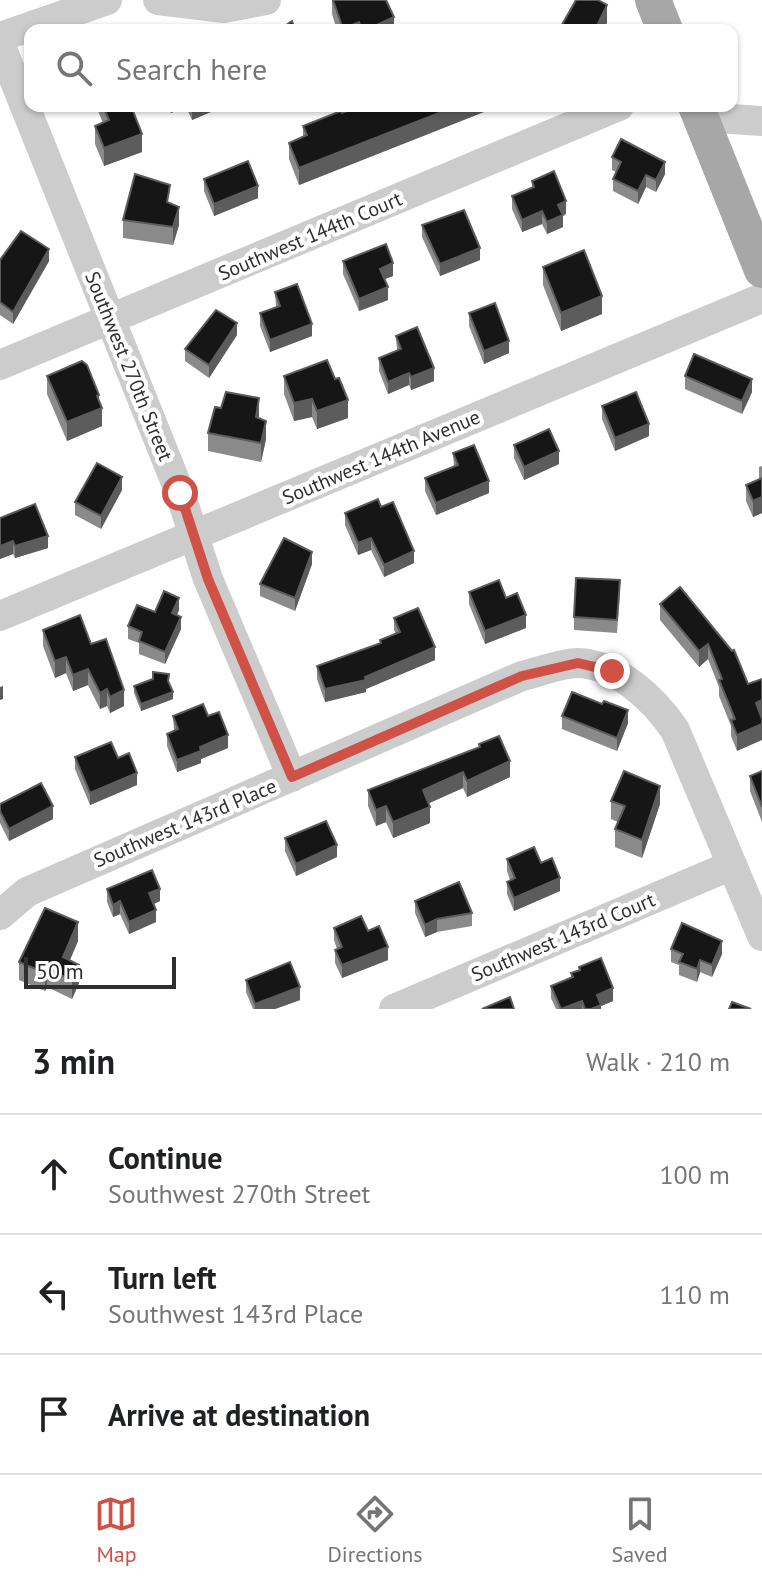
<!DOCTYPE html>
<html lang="en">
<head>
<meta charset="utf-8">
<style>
	:root { --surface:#fff; --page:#f6f6f6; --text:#202124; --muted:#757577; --line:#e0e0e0; --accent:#d05247 }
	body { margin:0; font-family:"PT Sans",sans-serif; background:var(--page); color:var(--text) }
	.scale { position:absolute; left:24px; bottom:20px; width:152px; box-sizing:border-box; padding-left:8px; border:4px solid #2f2f2f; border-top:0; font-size:22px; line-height:28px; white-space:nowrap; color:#2f2f2f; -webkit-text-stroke:6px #fff; paint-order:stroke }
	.stop { position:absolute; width:24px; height:24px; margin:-18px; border:6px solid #d05247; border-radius:50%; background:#fff }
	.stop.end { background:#d05247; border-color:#fff; box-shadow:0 2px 8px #0008 }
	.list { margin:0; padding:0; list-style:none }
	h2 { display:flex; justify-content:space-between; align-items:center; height:104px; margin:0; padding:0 32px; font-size:34px }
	h2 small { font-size:26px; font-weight:400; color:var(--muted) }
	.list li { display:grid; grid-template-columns:52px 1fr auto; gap:24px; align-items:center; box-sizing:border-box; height:120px; padding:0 32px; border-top:2px solid var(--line) }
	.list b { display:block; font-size:30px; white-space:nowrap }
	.list p { margin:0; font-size:26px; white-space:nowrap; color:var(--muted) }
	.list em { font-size:26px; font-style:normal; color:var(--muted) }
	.icon { flex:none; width:44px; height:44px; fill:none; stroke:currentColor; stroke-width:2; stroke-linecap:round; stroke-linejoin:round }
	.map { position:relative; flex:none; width:762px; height:1009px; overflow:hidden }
	.search { position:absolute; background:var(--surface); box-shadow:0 2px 6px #0004; left:24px; right:24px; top:24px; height:88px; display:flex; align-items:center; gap:20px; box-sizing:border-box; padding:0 28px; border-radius:16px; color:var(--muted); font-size:30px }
	.sheet { height:464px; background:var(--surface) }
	nav { display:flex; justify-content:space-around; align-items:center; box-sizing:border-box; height:112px; border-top:2px solid var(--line); background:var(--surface); font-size:22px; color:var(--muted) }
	nav a { display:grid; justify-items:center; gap:4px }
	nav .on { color:var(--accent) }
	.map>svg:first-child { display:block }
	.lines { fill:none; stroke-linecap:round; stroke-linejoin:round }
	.minor { stroke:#ccc; stroke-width:30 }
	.major { stroke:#a7a7a7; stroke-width:36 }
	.wall { fill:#8a8a8a }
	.shaded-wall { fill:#5c5c5c }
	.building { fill:#161616; stroke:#5c5c5c; stroke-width:2 }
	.route { stroke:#d05247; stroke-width:10 }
	.labels { text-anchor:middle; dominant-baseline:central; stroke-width:8; stroke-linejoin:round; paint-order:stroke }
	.street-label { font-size:20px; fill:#2f2f2f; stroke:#fff }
</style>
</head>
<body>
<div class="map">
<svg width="762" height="1009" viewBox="0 0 762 1009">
	<rect width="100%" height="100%" fill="#fff"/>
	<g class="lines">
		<g class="minor">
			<path d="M 158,0 L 224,8 L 266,0"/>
			<path d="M 0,37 L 107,0"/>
			<path d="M 0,44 L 180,493 L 208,579 L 292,777"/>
			<path d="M 701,117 L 762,121"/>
			<path d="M 0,365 L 619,106"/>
			<path d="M 0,616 L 762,298"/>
			<path d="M 0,915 L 27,892 L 522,676 C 539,672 561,663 578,663 C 617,664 654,699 675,730 L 762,936"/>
			<path d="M 394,1009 L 732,865"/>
		</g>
		<g class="major">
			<path d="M 653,0 L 665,30"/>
			<path d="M 696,106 L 762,270"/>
		</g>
	</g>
	<g class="wall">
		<path d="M 332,0 L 386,0 L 394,30 L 337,30 L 332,14 Z"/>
		<path d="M 96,106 L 131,106 L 142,152 L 104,166 L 95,144 L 95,126 L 103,123 Z"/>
		<path d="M 168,106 L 213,106 L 213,111 L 192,120 L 186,107 L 171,113 Z"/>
		<path d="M 361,106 L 499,106 L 299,185 L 289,159 L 289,143 L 303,137 L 303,126 Z"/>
		<path d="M 612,157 L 665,174 L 656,192 L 646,187 L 638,204 L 613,191 L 613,179 L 616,172 L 612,170 Z"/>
		<path d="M 204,179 L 258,198 L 214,216 L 204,191 Z"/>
		<path d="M 532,181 L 566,214 L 563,215 L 563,227 L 547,234 L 542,224 L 522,232 L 512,209 L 512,196 L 532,188 Z"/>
		<path d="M 170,204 L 179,225 L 173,245 L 123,238 L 123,220 Z"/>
		<path d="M 422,225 L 480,260 L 440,276 L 422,237 Z"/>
		<path d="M 0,260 L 49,261 L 13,324 L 0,315 Z"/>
		<path d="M 343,261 L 393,276 L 384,279 L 388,300 L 359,311 L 343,274 Z"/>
		<path d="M 543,267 L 602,314 L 561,331 L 543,285 Z"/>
		<path d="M 275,292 L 312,336 L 270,352 L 260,326 L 260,313 L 276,307 Z"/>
		<path d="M 469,313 L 509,353 L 484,364 L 469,326 Z"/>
		<path d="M 237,335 L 209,378 L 185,361 L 185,349 Z"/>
		<path d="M 396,336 L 434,381 L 411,390 L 409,385 L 388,394 L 379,371 L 379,358 L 397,351 Z"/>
		<path d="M 47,376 L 99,402 L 102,426 L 67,441 L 47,394 Z"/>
		<path d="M 284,376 L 348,418 L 317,429 L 312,417 L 294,421 L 284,394 Z"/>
		<path d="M 685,376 L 752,392 L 742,414 L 685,389 Z"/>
		<path d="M 602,406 L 649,436 L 615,451 L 602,419 Z"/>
		<path d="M 259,418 L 266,439 L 261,462 L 208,451 L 208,433 Z"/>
		<path d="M 514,445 L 559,464 L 524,480 L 514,458 Z"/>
		<path d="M 453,453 L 489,493 L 436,515 L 425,491 L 425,478 L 454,467 Z"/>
		<path d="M 762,466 L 762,513 L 753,517 L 746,501 L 746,485 L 759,480 L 759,467 Z"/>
		<path d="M 122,490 L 101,529 L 75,515 L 75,502 Z"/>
		<path d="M 381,507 L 414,563 L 384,577 L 371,550 L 358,555 L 345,525 L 345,513 Z"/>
		<path d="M 0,518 L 48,548 L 15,558 L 13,554 L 0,559 Z"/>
		<path d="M 312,564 L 295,611 L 260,596 L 260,584 Z"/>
		<path d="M 680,587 L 762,716 L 737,751 L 731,736 L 731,726 L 719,696 L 719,687 L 708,659 L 699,667 L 660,620 L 660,604 Z"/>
		<path d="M 469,592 L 506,598 L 526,628 L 485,644 L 469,604 Z"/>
		<path d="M 620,593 L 617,633 L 574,630 L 574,617 Z"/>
		<path d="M 179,610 L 177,615 L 181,629 L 165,664 L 139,654 L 139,643 L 128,639 L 128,626 L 155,612 Z"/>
		<path d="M 394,618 L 435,660 L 366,689 L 366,692 L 325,702 L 317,679 L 317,666 L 380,643 L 380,640 L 396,634 L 394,630 Z"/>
		<path d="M 43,630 L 91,644 L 124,706 L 110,713 L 107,706 L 100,709 L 88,685 L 73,691 L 66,673 L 55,678 L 43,646 Z"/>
		<path d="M 169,682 L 173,699 L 141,711 L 134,693 L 134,686 Z"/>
		<path d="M 173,716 L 208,716 L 228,748 L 201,759 L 201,763 L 177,772 L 167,746 L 167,734 L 174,731 Z"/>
		<path d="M 562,716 L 628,723 L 617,751 L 562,729 Z"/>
		<path d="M 479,744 L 510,777 L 467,797 L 463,788 L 428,803 L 430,823 L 393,838 L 386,822 L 376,826 L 368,806 L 368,790 L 479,747 Z"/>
		<path d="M 75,757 L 118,758 L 137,785 L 90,805 L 75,769 Z"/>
		<path d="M 762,771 L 762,822 L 750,791 L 750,776 Z"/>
		<path d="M 611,801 L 660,804 L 642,858 L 615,847 L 615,829 L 618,822 L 611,819 Z"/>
		<path d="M 0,804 L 53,819 L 9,841 L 0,823 Z"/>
		<path d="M 285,838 L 337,857 L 296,876 L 285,851 Z"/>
		<path d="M 507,859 L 541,863 L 560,891 L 514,911 L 507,894 L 507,882 L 510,880 L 507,871 Z"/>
		<path d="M 107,889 L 160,901 L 154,904 L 156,922 L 129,934 L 120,914 L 113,917 L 107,902 Z"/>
		<path d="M 415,901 L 472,913 L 472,926 L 437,932 L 425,937 L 415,913 Z"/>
		<path d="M 334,928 L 368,931 L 388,960 L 342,978 L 335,963 L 335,950 L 337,949 L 334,940 Z"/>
		<path d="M 78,941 L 70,960 L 79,983 L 72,999 L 47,987 L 45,991 L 19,980 L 19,962 Z"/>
		<path d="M 671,949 L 722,954 L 712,977 L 700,972 L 697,982 L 679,975 L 679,965 L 671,962 Z"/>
		<path d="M 579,967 L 613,1001 L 601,1006 L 601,1009 L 556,1009 L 551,998 L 551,986 L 571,977 L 571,973 L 579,970 Z"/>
		<path d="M 246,980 L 300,1000 L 275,1009 L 253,1009 L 246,992 Z"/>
	</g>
	<g class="shaded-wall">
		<path d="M 607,5 L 607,23 L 604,30 L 595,30 Z"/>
		<path d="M 394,17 L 394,30 L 366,30 Z"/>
		<path d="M 359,22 L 359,30 L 343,30 L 343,29 Z"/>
		<path d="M 171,106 L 186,106 L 186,107 L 171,113 Z"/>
		<path d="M 192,106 L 213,106 L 213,111 L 192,120 Z"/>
		<path d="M 457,106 L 499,106 L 299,185 L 299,168 Z"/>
		<path d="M 142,134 L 142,152 L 104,166 L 104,148 Z"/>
		<path d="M 665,162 L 665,174 L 656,192 L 656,180 Z"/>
		<path d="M 646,175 L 646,187 L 638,204 L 638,191 Z"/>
		<path d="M 258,186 L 258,198 L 214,216 L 214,204 Z"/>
		<path d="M 566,201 L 566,214 L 563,215 L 563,227 L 547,234 L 547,222 L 558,205 Z"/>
		<path d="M 179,207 L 179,225 L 173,245 L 173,227 Z"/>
		<path d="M 542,211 L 542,224 L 522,232 L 522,220 Z"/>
		<path d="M 480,248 L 480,260 L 440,276 L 440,264 Z"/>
		<path d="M 49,249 L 49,261 L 13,324 L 13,312 Z"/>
		<path d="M 393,263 L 393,276 L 380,281 L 380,269 Z"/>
		<path d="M 388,287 L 388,300 L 359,311 L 359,299 Z"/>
		<path d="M 602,296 L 602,314 L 561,331 L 561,313 Z"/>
		<path d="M 237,323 L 237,335 L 209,378 L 209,365 Z"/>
		<path d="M 312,324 L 312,336 L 270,352 L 270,340 Z"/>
		<path d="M 509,341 L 509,353 L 484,364 L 484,351 Z"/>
		<path d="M 434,368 L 434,381 L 411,390 L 411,377 Z"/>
		<path d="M 409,373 L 409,385 L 388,394 L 388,382 Z"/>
		<path d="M 752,379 L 752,392 L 742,414 L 742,401 Z"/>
		<path d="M 99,395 L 99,409 L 102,408 L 102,426 L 67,441 L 67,422 Z"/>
		<path d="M 259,398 L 259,416 L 256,435 L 256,417 Z"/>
		<path d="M 312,399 L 312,417 L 294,421 L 294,403 Z"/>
		<path d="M 348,400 L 348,418 L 317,429 L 317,411 Z"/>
		<path d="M 266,421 L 266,439 L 261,462 L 261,443 Z"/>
		<path d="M 649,424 L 649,436 L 615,451 L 615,438 Z"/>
		<path d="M 559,451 L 559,464 L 524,480 L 524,467 Z"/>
		<path d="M 122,477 L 122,490 L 101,529 L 101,516 Z"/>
		<path d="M 489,481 L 489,493 L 436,515 L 436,503 Z"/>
		<path d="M 762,497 L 762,513 L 753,517 L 753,501 Z"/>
		<path d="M 48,536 L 48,548 L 15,558 L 15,546 Z"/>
		<path d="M 371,538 L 371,550 L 358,555 L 358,543 Z"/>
		<path d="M 13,541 L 13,554 L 0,559 L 0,546 Z"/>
		<path d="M 414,551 L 414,563 L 384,577 L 384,565 Z"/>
		<path d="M 312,552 L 312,564 L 295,611 L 295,598 Z"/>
		<path d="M 179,598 L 179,610 L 172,625 L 172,613 Z"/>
		<path d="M 526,615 L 526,628 L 485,644 L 485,631 Z"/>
		<path d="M 181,617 L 181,629 L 165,664 L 165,652 Z"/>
		<path d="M 708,644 L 708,659 L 699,667 L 699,651 Z"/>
		<path d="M 435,647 L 435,660 L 366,689 L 366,692 L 325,702 L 325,689 L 365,677 Z"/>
		<path d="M 66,657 L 66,673 L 55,678 L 55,661 Z"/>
		<path d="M 88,669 L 88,685 L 73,691 L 73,675 Z"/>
		<path d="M 3,686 L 3,699 L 0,700 L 0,687 Z"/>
		<path d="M 107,689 L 107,706 L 100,709 L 100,693 Z"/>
		<path d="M 124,690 L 124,706 L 110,713 L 110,697 Z"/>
		<path d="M 173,692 L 173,699 L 141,711 L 141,704 Z"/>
		<path d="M 762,700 L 762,716 L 756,719 L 756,703 Z"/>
		<path d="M 628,710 L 628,723 L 617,751 L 617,738 Z"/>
		<path d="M 762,724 L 762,740 L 737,751 L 737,735 Z"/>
		<path d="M 228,735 L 228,748 L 201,759 L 201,763 L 177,772 L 177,760 L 200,747 Z"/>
		<path d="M 510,761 L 510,777 L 467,797 L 467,781 Z"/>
		<path d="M 463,772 L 463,788 L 423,806 L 423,790 Z"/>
		<path d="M 137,773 L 137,785 L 90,805 L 90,793 Z"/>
		<path d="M 660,786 L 660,804 L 642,858 L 642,840 Z"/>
		<path d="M 53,806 L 53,819 L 9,841 L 9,829 Z"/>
		<path d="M 386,806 L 386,822 L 376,826 L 376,810 Z"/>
		<path d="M 430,807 L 430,823 L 393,838 L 393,822 Z"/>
		<path d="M 337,845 L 337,857 L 296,876 L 296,864 Z"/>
		<path d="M 560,878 L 560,891 L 514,911 L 514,898 Z"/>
		<path d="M 160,889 L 160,901 L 149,906 L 149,893 Z"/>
		<path d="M 120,901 L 120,914 L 113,917 L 113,905 Z"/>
		<path d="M 156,910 L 156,922 L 129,934 L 129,922 Z"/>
		<path d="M 437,919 L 437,932 L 425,937 L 425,925 Z"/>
		<path d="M 78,922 L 78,941 L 63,976 L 63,957 Z"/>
		<path d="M 722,941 L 722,954 L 712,977 L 712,965 Z"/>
		<path d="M 388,947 L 388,960 L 342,978 L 342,965 Z"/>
		<path d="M 700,960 L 700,972 L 697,982 L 697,969 Z"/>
		<path d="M 79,965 L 79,983 L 72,999 L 72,980 Z"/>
		<path d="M 47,969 L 47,987 L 45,991 L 45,973 Z"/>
		<path d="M 300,987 L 300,1000 L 275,1009 L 255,1009 L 255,1004 Z"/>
		<path d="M 613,988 L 613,1001 L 601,1006 L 601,1009 L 591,1009 L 597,995 Z"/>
		<path d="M 582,1001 L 582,1009 L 564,1009 Z"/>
	</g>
	<g class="building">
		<path d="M 333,0 L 386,0 L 394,17 L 366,30 L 362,30 L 359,22 L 343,29 Z"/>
		<path d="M 576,0 L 598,0 L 607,5 L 595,30 L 559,30 Z"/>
		<path d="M 292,21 L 295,30 L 279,30 Z"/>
		<path d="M 103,106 L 131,106 L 142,134 L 104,148 L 95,126 L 109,120 Z"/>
		<path d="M 361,106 L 457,106 L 299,168 L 289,143 L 307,135 L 303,126 L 341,111 L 342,113 Z"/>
		<path d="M 621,139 L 665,162 L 656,180 L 646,175 L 638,191 L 613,179 L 621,162 L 612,157 Z"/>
		<path d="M 248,161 L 258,186 L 214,204 L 204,179 Z"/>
		<path d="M 554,171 L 566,201 L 558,205 L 563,215 L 547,222 L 542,211 L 522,220 L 512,196 L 534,187 L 532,181 Z"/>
		<path d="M 135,174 L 170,185 L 167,202 L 179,207 L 173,227 L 123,220 Z"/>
		<path d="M 464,210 L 480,248 L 440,264 L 422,225 Z"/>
		<path d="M 21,231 L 49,249 L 13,312 L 0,302 L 0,260 Z"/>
		<path d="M 386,244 L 393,263 L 380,269 L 388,287 L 359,299 L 343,261 Z"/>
		<path d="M 584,250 L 602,296 L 561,313 L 543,267 Z"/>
		<path d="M 297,284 L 312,324 L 270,340 L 260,313 L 280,306 L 275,292 Z"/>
		<path d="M 495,303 L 509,341 L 484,351 L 469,313 Z"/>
		<path d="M 216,310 L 237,323 L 209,365 L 185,349 Z"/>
		<path d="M 417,327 L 434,368 L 411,377 L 409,373 L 388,382 L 379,358 L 401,349 L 396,336 Z"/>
		<path d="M 694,354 L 752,379 L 742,401 L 685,376 Z"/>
		<path d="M 327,360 L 335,379 L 339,378 L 348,400 L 317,411 L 312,399 L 294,403 L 284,376 Z"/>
		<path d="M 82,361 L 87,365 L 99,395 L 97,396 L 102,408 L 67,422 L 47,376 Z"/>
		<path d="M 226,392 L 259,398 L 256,417 L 266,421 L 261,443 L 208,433 L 215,407 L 221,408 Z"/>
		<path d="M 636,392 L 649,424 L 615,438 L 602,406 Z"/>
		<path d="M 549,429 L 559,451 L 524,467 L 514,445 Z"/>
		<path d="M 474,445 L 489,481 L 436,503 L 425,478 L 458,465 L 453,453 Z"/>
		<path d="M 97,463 L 122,477 L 101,516 L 75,502 Z"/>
		<path d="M 762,478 L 762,497 L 753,501 L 746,485 Z"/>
		<path d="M 378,499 L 381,507 L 393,502 L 414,551 L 384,565 L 371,538 L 358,543 L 345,513 Z"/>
		<path d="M 35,504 L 48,536 L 15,546 L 13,541 L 0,546 L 0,518 Z"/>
		<path d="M 284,538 L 312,552 L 295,598 L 260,584 Z"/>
		<path d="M 576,578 L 620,580 L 617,620 L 574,617 Z"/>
		<path d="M 499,580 L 506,598 L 517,593 L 526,615 L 485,631 L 469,592 Z"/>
		<path d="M 680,587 L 732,651 L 734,650 L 748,684 L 762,679 L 762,700 L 756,703 L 762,719 L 762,724 L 737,735 L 731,720 L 735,719 L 719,680 L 722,679 L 708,644 L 699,651 L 660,604 Z"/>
		<path d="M 164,591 L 179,598 L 172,613 L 181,617 L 165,652 L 139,641 L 142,632 L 128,626 L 137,605 L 155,612 Z"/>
		<path d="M 418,608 L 435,647 L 365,677 L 366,680 L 325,689 L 317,666 L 381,643 L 380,640 L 400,632 L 394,618 Z"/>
		<path d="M 80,615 L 91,644 L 106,639 L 124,690 L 110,697 L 107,689 L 100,693 L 88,669 L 73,675 L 66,657 L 55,661 L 43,630 Z"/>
		<path d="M 153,672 L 169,674 L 168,681 L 173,692 L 141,704 L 134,686 L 153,679 Z"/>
		<path d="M 572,692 L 602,704 L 604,701 L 628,710 L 617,738 L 562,716 Z"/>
		<path d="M 203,704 L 208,716 L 219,712 L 228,735 L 200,747 L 201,751 L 177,760 L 167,734 L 178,729 L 173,716 Z"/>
		<path d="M 499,736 L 510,761 L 467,781 L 463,772 L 423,790 L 430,807 L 393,822 L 386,806 L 376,810 L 368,790 L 480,747 L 479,744 Z"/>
		<path d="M 111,742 L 118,758 L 129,753 L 137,773 L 90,793 L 75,757 Z"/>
		<path d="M 624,771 L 660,786 L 642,840 L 615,829 L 625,806 L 611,801 Z"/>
		<path d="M 762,771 L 762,807 L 750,776 Z"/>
		<path d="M 41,783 L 53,806 L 9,829 L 0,811 L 0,804 Z"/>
		<path d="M 326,821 L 337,845 L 296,864 L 285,838 Z"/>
		<path d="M 534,847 L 541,863 L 552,858 L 560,878 L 514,898 L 507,882 L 515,878 L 507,859 Z"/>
		<path d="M 152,870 L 160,889 L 149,893 L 156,910 L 129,922 L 120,901 L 113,905 L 107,889 Z"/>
		<path d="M 459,882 L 472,913 L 437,919 L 425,925 L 415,901 Z"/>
		<path d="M 45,908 L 78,922 L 63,957 L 79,965 L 72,980 L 47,969 L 45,973 L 19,962 Z"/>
		<path d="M 361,916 L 368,931 L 379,926 L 388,947 L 342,965 L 335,950 L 342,947 L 334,928 Z"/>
		<path d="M 682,923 L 722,941 L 712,965 L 700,960 L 697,969 L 679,962 L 683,954 L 671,949 Z"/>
		<path d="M 601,958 L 613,988 L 597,995 L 601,1005 L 591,1009 L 585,1009 L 582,1001 L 561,1009 L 551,986 L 573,977 L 571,973 L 580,970 L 579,967 Z"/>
		<path d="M 290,962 L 300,987 L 255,1004 L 246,980 Z"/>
		<path d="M 510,997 L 514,1009 L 482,1009 Z"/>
		<path d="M 732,1002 L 751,1009 L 729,1009 Z"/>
	</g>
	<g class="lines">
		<path class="route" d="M 180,493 L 208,579 L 292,777 L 522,676 L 578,663 L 612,671"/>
	</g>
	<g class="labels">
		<g class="street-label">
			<text transform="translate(310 236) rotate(-23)">Southwest 144th Court</text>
			<text transform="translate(129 366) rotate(68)">Southwest 270th Street</text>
			<text transform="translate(381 457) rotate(-23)">Southwest 144th Avenue</text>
			<text transform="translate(185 823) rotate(-23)">Southwest 143rd Place</text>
			<text transform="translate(563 937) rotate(-23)">Southwest 143rd Court</text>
		</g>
	</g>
</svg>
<div class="scale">50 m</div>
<div class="stop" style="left:180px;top:493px"></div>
<div class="stop end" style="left:612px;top:671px"></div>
<div class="search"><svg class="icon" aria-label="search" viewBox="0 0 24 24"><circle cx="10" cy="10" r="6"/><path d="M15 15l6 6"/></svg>Search here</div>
</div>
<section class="sheet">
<h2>3 min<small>Walk · 210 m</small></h2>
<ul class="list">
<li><svg class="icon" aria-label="ahead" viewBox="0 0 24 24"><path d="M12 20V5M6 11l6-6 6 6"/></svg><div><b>Continue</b><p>Southwest 270th Street</p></div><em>100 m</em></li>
<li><svg class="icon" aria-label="left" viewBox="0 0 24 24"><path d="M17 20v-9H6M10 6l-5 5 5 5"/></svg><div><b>Turn left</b><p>Southwest 143rd Place</p></div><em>110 m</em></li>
<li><svg class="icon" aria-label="arrive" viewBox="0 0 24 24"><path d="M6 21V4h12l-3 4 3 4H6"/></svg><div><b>Arrive at destination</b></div></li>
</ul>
</section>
<nav>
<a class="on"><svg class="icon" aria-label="map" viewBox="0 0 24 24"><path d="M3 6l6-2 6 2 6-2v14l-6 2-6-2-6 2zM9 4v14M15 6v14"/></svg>Map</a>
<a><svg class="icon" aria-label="directions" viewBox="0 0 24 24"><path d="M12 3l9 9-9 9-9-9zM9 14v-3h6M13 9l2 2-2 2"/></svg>Directions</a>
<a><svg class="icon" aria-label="saved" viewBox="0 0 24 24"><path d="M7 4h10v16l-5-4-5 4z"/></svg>Saved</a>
</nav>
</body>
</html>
